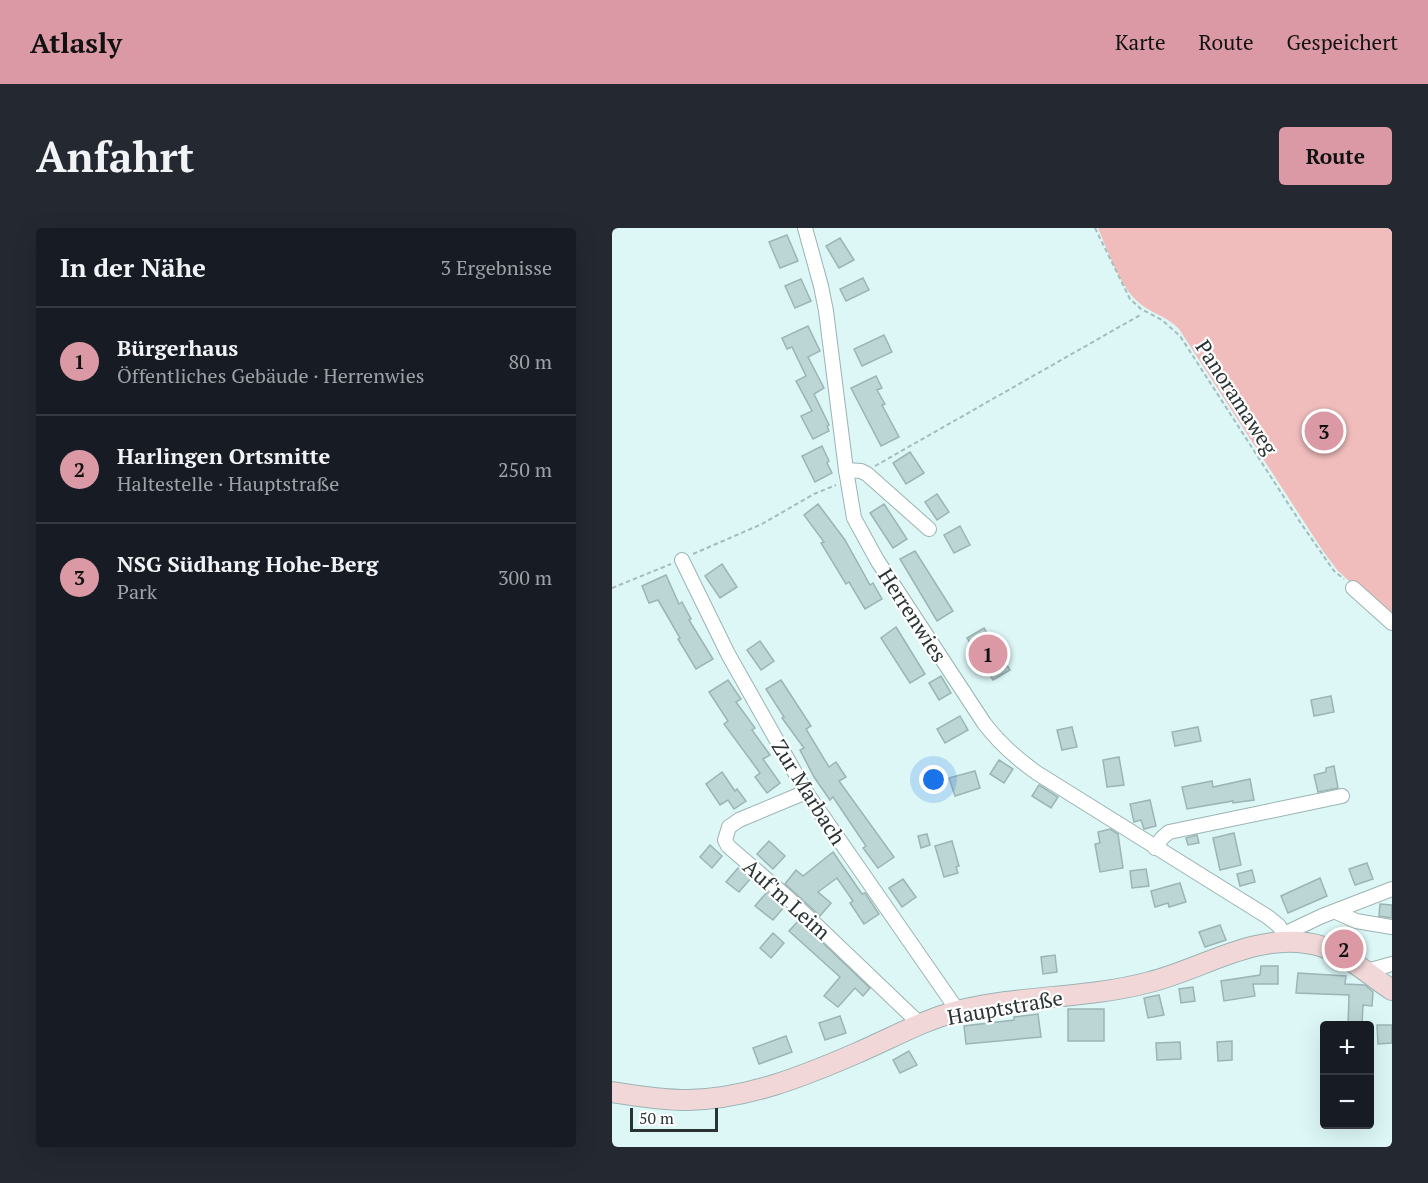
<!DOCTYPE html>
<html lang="de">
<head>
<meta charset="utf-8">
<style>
	:root { --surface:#171b24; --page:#242831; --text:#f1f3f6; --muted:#9ea1a6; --line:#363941; --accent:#da99a4 }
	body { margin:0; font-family:"PT Serif",serif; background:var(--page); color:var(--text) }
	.controls { position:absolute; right:18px; bottom:18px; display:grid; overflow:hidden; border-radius:6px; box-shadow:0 6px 24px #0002 }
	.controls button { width:54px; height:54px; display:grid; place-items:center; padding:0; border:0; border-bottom:2px solid var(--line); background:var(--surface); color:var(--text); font:30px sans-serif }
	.scale { position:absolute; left:18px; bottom:15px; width:88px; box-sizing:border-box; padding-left:6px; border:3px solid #293333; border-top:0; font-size:16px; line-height:21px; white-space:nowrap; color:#293333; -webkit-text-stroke:4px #fefefe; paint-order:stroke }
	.you { position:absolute; left:322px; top:552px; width:21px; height:21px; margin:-15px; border:4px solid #fff; border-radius:50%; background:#1a73e8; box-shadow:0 0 0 9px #1a73e833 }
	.badge { display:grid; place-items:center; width:39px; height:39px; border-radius:50%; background:var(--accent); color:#111; font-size:20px; font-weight:700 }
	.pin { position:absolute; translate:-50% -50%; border:3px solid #fff; box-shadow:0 2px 6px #0006 }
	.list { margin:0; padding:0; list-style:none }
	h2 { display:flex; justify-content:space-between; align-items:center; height:78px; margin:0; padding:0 24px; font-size:26px }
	h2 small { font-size:20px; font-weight:400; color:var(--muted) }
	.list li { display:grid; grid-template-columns:39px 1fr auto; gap:18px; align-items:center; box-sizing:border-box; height:108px; padding:0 24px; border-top:2px solid var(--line) }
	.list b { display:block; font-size:22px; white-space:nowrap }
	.list p { margin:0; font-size:20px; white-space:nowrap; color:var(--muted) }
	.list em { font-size:20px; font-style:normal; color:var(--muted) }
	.map { position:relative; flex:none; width:780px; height:919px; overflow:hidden; border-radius:6px }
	header { display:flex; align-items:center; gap:36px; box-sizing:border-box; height:84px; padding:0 30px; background:var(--accent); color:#111 }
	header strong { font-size:28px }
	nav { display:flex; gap:33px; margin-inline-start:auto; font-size:21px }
	.intro { display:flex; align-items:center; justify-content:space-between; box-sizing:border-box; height:144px; padding:0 36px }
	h1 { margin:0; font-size:42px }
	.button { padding:15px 27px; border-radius:6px; background:var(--accent); color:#111; font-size:21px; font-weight:700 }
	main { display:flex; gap:36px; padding:0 36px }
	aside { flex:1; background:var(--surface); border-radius:6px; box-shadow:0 6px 24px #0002 }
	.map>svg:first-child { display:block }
	.green { fill:#f0bdbc }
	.building { fill:#bcd5d5; stroke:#9cb5b4; stroke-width:1.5 }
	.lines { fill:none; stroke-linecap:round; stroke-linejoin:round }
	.street-casing { stroke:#9bb3b3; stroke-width:16 }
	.secondary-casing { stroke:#9bb3b3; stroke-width:22 }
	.path { stroke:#a6bbbb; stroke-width:2; stroke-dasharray:4.5 3; stroke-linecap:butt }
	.street { stroke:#fff; stroke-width:14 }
	.secondary { stroke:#f2d7d8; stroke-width:20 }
	.labels { text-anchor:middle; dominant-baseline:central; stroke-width:4.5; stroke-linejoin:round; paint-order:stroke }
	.street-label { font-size:21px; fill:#293333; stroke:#fefefe }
</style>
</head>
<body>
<header>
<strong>Atlasly</strong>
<nav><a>Karte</a><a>Route</a><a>Gespeichert</a></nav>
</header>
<div class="intro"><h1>Anfahrt</h1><a class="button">Route</a></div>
<main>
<aside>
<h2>In der Nähe<small>3 Ergebnisse</small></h2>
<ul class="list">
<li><span class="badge">1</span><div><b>Bürgerhaus</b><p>Öffentliches Gebäude · Herrenwies</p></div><em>80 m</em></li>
<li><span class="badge">2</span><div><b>Harlingen Ortsmitte</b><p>Haltestelle · Hauptstraße</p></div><em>250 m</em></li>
<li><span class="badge">3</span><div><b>NSG Südhang Hohe-Berg</b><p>Park</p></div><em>300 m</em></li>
</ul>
</aside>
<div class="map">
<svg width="780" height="919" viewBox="0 0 780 919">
	<rect width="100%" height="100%" fill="#ddf7f7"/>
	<path class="green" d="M 486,0 L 780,0 L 780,392 L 726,343 L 711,323 L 567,101 C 555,88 537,85 524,72 C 507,56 495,21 486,0 Z"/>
	<g class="building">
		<path d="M 175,7 L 186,33 L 168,40 L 157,14 Z"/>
		<path d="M 228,10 L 242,32 L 227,40 L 214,18 Z"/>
		<path d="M 251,50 L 257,62 L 234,73 L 228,61 Z"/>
		<path d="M 189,51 L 199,73 L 183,80 L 173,58 Z"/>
		<path d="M 196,98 L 208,123 L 196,129 L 212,160 L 202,166 L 217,197 L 215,198 L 217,203 L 201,211 L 189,188 L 200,183 L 184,153 L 194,148 L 180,119 L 175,121 L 170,110 Z"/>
		<path d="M 272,107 L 280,124 L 250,138 L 242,121 Z"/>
		<path d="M 264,148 L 270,160 L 265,162 L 273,176 L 270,177 L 287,209 L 269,218 L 239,160 Z"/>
		<path d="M 210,218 L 217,233 L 215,235 L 220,245 L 203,254 L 190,228 Z"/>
		<path d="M 298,224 L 312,245 L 294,256 L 281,235 Z"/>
		<path d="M 325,266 L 337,284 L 325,292 L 313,274 Z"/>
		<path d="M 206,276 L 233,312 L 258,357 L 261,355 L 270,371 L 253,381 L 237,354 L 234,356 L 209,315 L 212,314 L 192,287 Z"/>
		<path d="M 272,276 L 295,311 L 281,320 L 258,285 Z"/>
		<path d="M 348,298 L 358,317 L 342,325 L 332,307 Z"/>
		<path d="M 303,323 L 341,383 L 325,393 L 288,331 Z"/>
		<path d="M 110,336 L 125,359 L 108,370 L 93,348 Z"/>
		<path d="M 54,347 L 67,376 L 70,374 L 79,391 L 77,392 L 101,431 L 84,441 L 66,411 L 68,410 L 46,372 L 37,375 L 30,358 Z"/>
		<path d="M 284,399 L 313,446 L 298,455 L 269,410 Z"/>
		<path d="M 372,400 L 398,442 L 381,452 L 355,410 Z"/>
		<path d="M 148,413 L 162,433 L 149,442 L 135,422 Z"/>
		<path d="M 329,448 L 339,465 L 327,472 L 317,455 Z"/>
		<path d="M 116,452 L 129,471 L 124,474 L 143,500 L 140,502 L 158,527 L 151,531 L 168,555 L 155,565 L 143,549 L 148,545 L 112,496 L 116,493 L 97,464 Z"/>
		<path d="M 169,452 L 199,498 L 194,501 L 217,539 L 224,534 L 234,549 L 227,553 L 282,629 L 266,640 L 251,620 L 254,618 L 221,569 L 218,572 L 202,549 L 188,522 L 192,520 L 170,490 L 172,489 L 154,461 Z"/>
		<path d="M 719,468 L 722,484 L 702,488 L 699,472 Z"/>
		<path d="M 348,488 L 356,502 L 333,515 L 325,501 Z"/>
		<path d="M 460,499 L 465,519 L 450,522 L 445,502 Z"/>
		<path d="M 586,499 L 589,513 L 563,518 L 560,504 Z"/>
		<path d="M 507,529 L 512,557 L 495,559 L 491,532 Z"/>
		<path d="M 387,532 L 401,541 L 392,555 L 378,546 Z"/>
		<path d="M 722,538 L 726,560 L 706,564 L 702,547 L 714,544 L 714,540 Z"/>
		<path d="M 363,543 L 368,560 L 343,568 L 337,550 Z"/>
		<path d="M 110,544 L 123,563 L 125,561 L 134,573 L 122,581 L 116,572 L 108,577 L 94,556 Z"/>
		<path d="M 638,551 L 642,572 L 621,575 L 621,573 L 575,581 L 570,559 L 600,553 L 601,559 Z"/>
		<path d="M 427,557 L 446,569 L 439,580 L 420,568 Z"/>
		<path d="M 538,572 L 544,598 L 532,601 L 529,592 L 522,594 L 518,576 Z"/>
		<path d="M 498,601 L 506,606 L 511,640 L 488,644 L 483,616 L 488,615 L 486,604 Z"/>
		<path d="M 622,605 L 629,637 L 608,642 L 601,610 Z"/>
		<path d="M 315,606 L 318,617 L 309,620 L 306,608 Z"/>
		<path d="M 585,607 L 587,615 L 576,617 L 574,610 Z"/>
		<path d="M 157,613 L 173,628 L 161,641 L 145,626 Z"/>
		<path d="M 340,613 L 347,638 L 344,639 L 346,645 L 332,649 L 323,618 Z"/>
		<path d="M 98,617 L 110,628 L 100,640 L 88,629 Z"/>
		<path d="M 221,624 L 250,666 L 253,665 L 267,686 L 252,696 L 238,675 L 241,673 L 225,650 L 206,664 L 219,675 L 208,688 L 173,656 L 184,642 L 191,648 Z"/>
		<path d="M 755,635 L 761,651 L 743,657 L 737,641 Z"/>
		<path d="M 126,640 L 139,650 L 127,664 L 114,654 Z"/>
		<path d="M 534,641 L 537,658 L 520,660 L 518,643 Z"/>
		<path d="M 640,642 L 643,654 L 628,658 L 625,646 Z"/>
		<path d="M 708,650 L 715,668 L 676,685 L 669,668 Z"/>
		<path d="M 291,651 L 304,669 L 290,679 L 277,660 Z"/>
		<path d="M 568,655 L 574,674 L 557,679 L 556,675 L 543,679 L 539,663 Z"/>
		<path d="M 155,664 L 172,679 L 161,692 L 143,678 Z"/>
		<path d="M 768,676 L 780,677 L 780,690 L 767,688 Z"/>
		<path d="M 187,692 L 258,760 L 251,768 L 243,760 L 226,779 L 212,768 L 228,749 L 177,703 Z"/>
		<path d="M 608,697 L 614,712 L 593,719 L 587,704 Z"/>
		<path d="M 161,705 L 172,715 L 159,730 L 148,720 Z"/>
		<path d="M 443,727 L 445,744 L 431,746 L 429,729 Z"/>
		<path d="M 649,738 L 666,738 L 666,756 L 641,756 L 643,768 L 612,773 L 609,753 L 648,747 Z"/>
		<path d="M 686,745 L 734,748 L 733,756 L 753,757 L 761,764 L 760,778 L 751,777 L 750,798 L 736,798 L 737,767 L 684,765 Z"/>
		<path d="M 581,759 L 583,773 L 569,775 L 567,761 Z"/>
		<path d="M 547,767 L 552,787 L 536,790 L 532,770 Z"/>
		<rect x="456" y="781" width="36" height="32"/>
		<path d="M 426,786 L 429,809 L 354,816 L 352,798 L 402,792 L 402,789 Z"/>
		<path d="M 228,788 L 234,805 L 213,812 L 207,795 Z"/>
		<path d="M 765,797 L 780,797 L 780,815 L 766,816 Z"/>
		<path d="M 174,808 L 180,824 L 147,836 L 141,820 Z"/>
		<path d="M 620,813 L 620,832 L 606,833 L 605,814 Z"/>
		<path d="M 568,814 L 569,831 L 545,832 L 544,815 Z"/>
		<path d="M 297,823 L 305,837 L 288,845 L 281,832 Z"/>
	</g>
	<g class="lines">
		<defs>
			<g id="street">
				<path d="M 193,0 L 209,58 L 214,83 L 234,242 L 242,290 L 265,332 L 372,495 C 387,515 404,530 425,545 L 656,689 L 667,698 L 676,713"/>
				<path d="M 234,242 L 249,243 L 255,246 L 317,301"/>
				<path d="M 70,332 L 116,426 L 194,564 L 346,783"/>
				<path d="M 741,360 L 780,395"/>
				<path d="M 194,564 L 127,592 L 117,599 L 113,612 L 116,618 L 175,669 L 309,797"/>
				<path d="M 543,620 L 550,610 L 557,604 L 730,568"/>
				<path d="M 724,684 L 744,693 L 780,699"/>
				<path d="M 672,706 L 710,688 L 780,661"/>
				<path d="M 755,743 L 780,736"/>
			</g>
			<path id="secondary" d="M 0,864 C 25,868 51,872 76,872 C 135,871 192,848 245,825 C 278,811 311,792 346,783 C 408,767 475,771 538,754 C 590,741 639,707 694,715 C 729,719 752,744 780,762"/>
		</defs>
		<use href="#street" class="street-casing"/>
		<use href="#secondary" class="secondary-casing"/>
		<g class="path">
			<path d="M 483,0 L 518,71 L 529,81 L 550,92 L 568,108 L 688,294 L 722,343 L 732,351"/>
			<path d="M 263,238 L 530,86"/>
			<path d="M 81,326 L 150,296 L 202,266 L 224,257"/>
			<path d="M 0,360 L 59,336"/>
		</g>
		<use href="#street" class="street"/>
		<use href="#secondary" class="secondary"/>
	</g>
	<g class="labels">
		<g class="street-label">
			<text transform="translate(625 169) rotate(57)">Panoramaweg</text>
			<text transform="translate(301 387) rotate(57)">Herrenwies</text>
			<text transform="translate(197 564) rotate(58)">Zur Marbach</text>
			<text transform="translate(175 671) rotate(42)">Auf'm Leim</text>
			<text transform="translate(393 779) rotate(-10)">Hauptstraße</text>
		</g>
	</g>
</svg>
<div class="controls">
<button>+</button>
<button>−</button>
</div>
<div class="scale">50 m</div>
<div class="you"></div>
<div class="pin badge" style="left:376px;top:426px">1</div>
<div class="pin badge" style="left:732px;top:721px">2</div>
<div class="pin badge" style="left:712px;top:203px">3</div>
</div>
</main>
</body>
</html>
